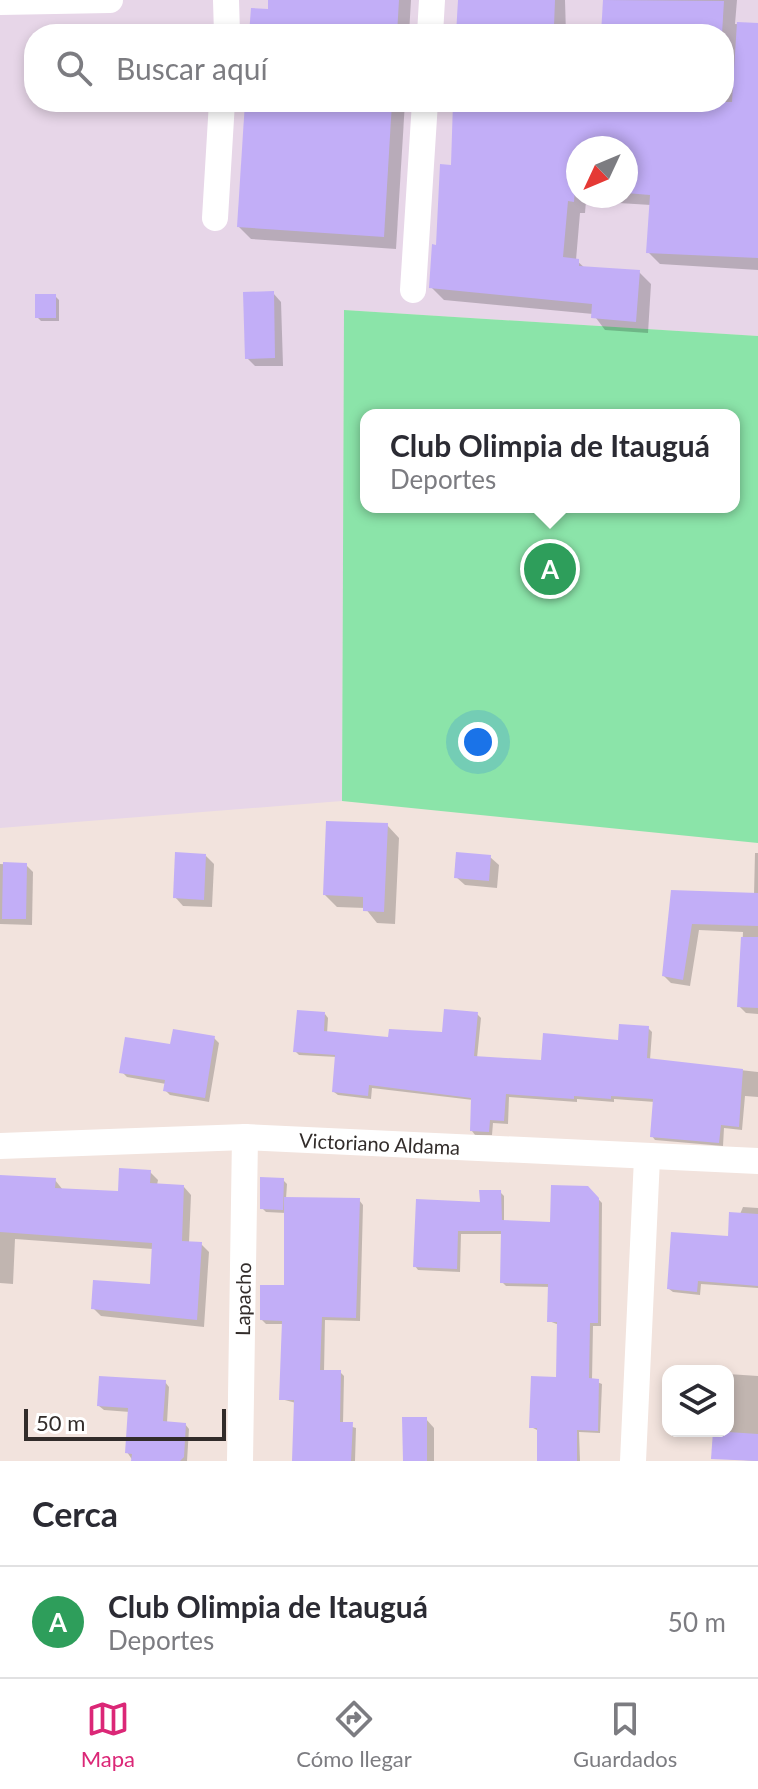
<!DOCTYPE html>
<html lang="es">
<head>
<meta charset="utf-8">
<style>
	:root { --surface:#fff; --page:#f2f2f3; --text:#2b2b33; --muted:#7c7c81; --line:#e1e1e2; --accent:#db2777 }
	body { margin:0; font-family:Lato,sans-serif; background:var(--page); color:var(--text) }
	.controls { position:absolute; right:24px; bottom:24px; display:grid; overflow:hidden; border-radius:16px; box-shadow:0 4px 12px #0003 }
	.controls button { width:72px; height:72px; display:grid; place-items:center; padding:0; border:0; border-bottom:2px solid var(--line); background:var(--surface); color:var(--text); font:40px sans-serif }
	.compass { position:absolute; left:566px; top:136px; width:72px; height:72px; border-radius:50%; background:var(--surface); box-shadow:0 4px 12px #0003; rotate:226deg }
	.scale { position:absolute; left:24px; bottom:20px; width:202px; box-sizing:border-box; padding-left:8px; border:4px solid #322c2a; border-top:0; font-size:22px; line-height:28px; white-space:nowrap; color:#322c2a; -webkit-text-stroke:6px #fff; paint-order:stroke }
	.you { position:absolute; left:478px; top:742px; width:28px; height:28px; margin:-20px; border:6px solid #fff; border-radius:50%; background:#1a73e8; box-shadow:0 0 0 12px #1a73e833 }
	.badge { display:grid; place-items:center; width:52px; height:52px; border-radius:50%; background:var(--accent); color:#fff; font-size:26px; font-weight:700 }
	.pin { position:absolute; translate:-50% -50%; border:4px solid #fff; box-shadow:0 2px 8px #0006 }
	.popup { position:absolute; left:360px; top:409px; width:380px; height:104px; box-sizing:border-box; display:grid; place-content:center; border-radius:16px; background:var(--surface); filter:drop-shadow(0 2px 6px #0005); font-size:26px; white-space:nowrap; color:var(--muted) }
	.popup b { font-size:30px; color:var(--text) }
	.popup::after { content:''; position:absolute; left:50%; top:100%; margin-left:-16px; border:16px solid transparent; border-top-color:var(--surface) }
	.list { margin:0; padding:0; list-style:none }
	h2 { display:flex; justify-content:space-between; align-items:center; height:104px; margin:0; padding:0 32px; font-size:34px }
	h2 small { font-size:26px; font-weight:400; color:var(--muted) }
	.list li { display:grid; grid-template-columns:52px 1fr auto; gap:24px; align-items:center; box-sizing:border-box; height:112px; padding:0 32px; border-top:2px solid var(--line) }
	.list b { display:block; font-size:30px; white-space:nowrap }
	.list p { margin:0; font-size:26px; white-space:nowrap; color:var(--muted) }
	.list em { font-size:26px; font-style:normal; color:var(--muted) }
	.icon { flex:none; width:44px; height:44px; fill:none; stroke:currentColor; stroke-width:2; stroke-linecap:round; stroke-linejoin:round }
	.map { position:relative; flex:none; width:758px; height:1461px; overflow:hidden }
	.search { position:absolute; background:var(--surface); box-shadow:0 4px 12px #0003; left:24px; right:24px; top:24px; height:88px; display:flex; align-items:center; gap:20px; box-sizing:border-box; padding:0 28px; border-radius:32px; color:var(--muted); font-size:30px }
	.sheet { height:216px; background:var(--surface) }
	nav { display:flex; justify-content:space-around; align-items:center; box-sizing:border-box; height:112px; border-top:2px solid var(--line); background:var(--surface); font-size:22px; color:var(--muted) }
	nav a { display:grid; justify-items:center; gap:4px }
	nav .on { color:var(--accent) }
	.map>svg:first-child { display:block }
	.industrial { fill:#e7d6e8; fill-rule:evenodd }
	.green { fill:#8be4a9; fill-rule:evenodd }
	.shadow { fill:#0003; fill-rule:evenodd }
	.building { fill:#c2aef7 }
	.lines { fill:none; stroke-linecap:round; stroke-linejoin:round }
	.minor { stroke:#fff; stroke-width:26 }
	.labels { text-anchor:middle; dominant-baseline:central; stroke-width:7; stroke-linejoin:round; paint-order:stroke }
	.street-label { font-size:20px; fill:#322c2a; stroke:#fff }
</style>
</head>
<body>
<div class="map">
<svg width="758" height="1461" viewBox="0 0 758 1461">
	<rect width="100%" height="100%" fill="#f2e3dd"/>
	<path class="industrial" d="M 0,0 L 758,0 L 758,336 L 344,310 L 342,801 L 0,828 ZM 34,34 L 724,34 L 724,102 L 34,102 ZM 578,148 L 626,148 L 626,196 L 578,196 Z"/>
	<path class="green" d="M 344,310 L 758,336 L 758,843 L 342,801 ZM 366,415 L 734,415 L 734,507 L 366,507 Z"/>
	<g class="shadow">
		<path d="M 270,0 L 411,0 L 409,34 L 251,34 L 270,11 Z"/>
		<path d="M 460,0 L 565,0 L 566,34 L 471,34 Z"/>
		<path d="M 605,0 L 737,0 L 735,24 L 758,25 L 758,270 L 660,264 L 648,252 L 651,205 L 586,201 L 585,213 L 580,213 L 576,260 L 586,269 L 639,272 L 651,284 L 648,333 L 605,330 L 593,314 L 444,300 L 431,287 L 453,167 L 455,102 L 724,102 L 724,34 L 603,34 ZM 578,148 L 626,148 L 626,196 L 578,196 Z"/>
		<path d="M 247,102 L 405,102 L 396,249 L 251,239 L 239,227 Z"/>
		<path d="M 273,293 L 281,302 L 283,366 L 255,366 L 247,358 Z"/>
		<path d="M 55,296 L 59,300 L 59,321 L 41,321 L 37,317 Z"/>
		<path d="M 387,825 L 399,838 L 395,924 L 377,923 L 365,908 L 337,907 L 325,895 Z"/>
		<path d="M 755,853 L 758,853 L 758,1014 L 746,1013 L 739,1006 L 743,932 L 699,930 L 690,986 L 671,983 L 664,976 L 673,892 L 754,895 Z"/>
		<path d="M 206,856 L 214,864 L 212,907 L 183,906 L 175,897 Z"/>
		<path d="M 490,857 L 499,865 L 497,888 L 465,885 L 456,877 Z"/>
		<path d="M 0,864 L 26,865 L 33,872 L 32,925 L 0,924 Z"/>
		<path d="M 325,1014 L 328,1018 L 327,1034 L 390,1039 L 444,1035 L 477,1014 L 481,1018 L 477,1058 L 543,1062 L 619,1042 L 648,1028 L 652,1032 L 650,1060 L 758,1072 L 758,1097 L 745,1096 L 742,1130 L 724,1128 L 723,1146 L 655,1140 L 652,1136 L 655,1102 L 614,1099 L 614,1102 L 577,1099 L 577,1102 L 509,1097 L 508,1124 L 493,1123 L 492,1135 L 475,1135 L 472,1131 L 473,1100 L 372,1088 L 371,1099 L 338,1095 L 334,1092 L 337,1057 L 299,1055 L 295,1051 Z"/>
		<path d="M 214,1038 L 219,1043 L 209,1102 L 170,1095 L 165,1090 L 166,1084 L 127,1077 L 122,1072 L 172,1047 Z"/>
		<path d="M 150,1172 L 158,1180 L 157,1185 L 184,1187 L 191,1195 L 189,1243 L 201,1244 L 209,1252 L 204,1327 L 101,1316 L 93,1308 L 151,1286 L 153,1249 L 15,1239 L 13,1284 L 0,1283 L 0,1178 L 55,1180 L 63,1190 L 120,1193 Z"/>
		<path d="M 283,1180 L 287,1184 L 286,1199 L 359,1200 L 363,1205 L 360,1321 L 325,1320 L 324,1372 L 340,1372 L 344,1376 L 343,1424 L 356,1428 L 355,1461 L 294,1461 L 296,1403 L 281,1399 L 284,1324 L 266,1324 L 262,1320 L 286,1287 L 286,1213 L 266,1212 L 262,1208 Z"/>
		<path d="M 587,1187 L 602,1203 L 601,1326 L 593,1326 L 592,1380 L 602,1384 L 600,1433 L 579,1432 L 580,1461 L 539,1461 L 539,1431 L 531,1427 L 558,1379 L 559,1325 L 549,1321 L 550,1287 L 506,1286 L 502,1282 L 503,1234 L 461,1234 L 460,1272 L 418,1270 L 415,1266 L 482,1204 L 500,1192 L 504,1196 L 504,1222 L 552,1224 Z"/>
		<path d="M 743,1207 L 758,1208 L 758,1288 L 701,1284 L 700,1295 L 673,1292 L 669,1289 L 730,1238 Z"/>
		<path d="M 728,1374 L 758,1376 L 758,1461 L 713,1458 L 715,1431 L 728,1431 Z"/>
		<path d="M 165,1382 L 169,1387 L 167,1423 L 185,1424 L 189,1429 L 187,1461 L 133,1461 L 127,1452 L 130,1412 L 104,1410 L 99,1406 Z"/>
		<path d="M 426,1419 L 434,1428 L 434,1461 L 405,1461 Z"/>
	</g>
	<g class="building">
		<path d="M 268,0 L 399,0 L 397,34 L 249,34 L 251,8 L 268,9 Z"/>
		<path d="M 458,0 L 555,0 L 554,26 L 534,25 L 534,34 L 456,34 Z"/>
		<path d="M 603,0 L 724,1 L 722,34 L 601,34 Z"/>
		<path d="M 737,22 L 758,23 L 758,258 L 646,253 L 650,195 L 626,193 L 626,148 L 578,148 L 574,202 L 568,201 L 563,257 L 579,259 L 579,266 L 640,270 L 636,322 L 591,318 L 592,304 L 429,288 L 432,244 L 436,245 L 440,164 L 451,165 L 453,102 L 732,102 Z"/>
		<path d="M 245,102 L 392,102 L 384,237 L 237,227 Z"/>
		<path d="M 274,291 L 275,358 L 245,359 L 243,292 Z"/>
		<rect x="35" y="294" width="21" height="24"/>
		<path d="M 326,821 L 388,823 L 384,912 L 363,911 L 363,897 L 323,895 Z"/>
		<path d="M 175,852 L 206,854 L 204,900 L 173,898 Z"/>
		<path d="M 456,852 L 491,855 L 489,881 L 454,878 Z"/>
		<path d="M 3,862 L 27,863 L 26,919 L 2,919 Z"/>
		<path d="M 671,890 L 758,893 L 758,926 L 692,924 L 683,980 L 662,976 Z"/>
		<path d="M 741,937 L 758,937 L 758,1008 L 737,1007 Z"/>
		<path d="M 444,1009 L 478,1012 L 474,1056 L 541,1060 L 543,1033 L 618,1040 L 619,1024 L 649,1026 L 647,1058 L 743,1069 L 739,1127 L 721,1125 L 719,1143 L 650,1137 L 653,1099 L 611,1096 L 611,1099 L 574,1096 L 574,1099 L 506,1094 L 504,1121 L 490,1120 L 489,1132 L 470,1131 L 471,1098 L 369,1085 L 368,1096 L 332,1092 L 335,1055 L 293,1052 L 297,1010 L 325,1012 L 324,1031 L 388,1037 L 389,1029 L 442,1032 Z"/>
		<path d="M 173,1029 L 215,1036 L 205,1098 L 163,1091 L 165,1080 L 119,1073 L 125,1037 L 170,1044 Z"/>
		<path d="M 119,1168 L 151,1170 L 150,1183 L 184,1185 L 182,1241 L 202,1242 L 197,1320 L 91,1309 L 93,1280 L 150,1284 L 152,1243 L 0,1232 L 0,1175 L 56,1178 L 55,1188 L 118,1191 Z"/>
		<path d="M 260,1177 L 284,1178 L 283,1210 L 260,1209 Z"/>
		<path d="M 551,1185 L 588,1186 L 599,1198 L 598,1323 L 590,1323 L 589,1378 L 599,1379 L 598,1431 L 577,1430 L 577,1461 L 537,1461 L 537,1428 L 529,1428 L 531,1376 L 556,1377 L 557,1322 L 547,1322 L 548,1284 L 500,1283 L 501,1231 L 458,1231 L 457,1269 L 413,1267 L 416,1199 L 480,1202 L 479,1190 L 501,1190 L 502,1220 L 550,1222 Z"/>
		<path d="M 284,1197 L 360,1198 L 356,1318 L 322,1317 L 320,1370 L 341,1370 L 340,1422 L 353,1422 L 351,1461 L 292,1461 L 294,1400 L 279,1400 L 282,1321 L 260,1320 L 260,1285 L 284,1285 Z"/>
		<path d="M 729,1212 L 758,1214 L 758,1286 L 698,1281 L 697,1292 L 667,1289 L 671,1232 L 728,1236 Z"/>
		<path d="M 99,1376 L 166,1380 L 163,1421 L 186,1423 L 184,1457 L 180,1461 L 131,1461 L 132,1454 L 125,1453 L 128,1408 L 97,1406 Z"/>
		<path d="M 402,1417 L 427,1417 L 427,1461 L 403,1461 Z"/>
		<path d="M 713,1431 L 758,1434 L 758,1461 L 711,1459 Z"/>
	</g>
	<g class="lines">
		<g class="minor">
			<path d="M 226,0 L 227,34"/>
			<path d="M 0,2 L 110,0"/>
			<path d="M 430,34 L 432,0"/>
			<path d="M 215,218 L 222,102"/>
			<path d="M 413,290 L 425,102"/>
			<path id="s1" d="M 0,1146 L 245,1137 L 758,1161"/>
			<path id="s2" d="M 240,1461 L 245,1137"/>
			<path d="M 633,1461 L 647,1158"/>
		</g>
	</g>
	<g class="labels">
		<g class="street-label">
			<text stroke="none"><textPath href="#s1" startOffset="380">Victoriano Aldama</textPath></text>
			<text stroke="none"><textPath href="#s2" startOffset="162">Lapacho</textPath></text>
		</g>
	</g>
</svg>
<div class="controls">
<button><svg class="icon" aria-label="layers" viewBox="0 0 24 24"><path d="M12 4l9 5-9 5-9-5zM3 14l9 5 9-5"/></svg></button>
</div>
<svg class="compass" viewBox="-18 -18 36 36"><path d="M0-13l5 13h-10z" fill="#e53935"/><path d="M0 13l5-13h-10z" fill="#7c7c81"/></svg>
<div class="scale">50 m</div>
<div class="you"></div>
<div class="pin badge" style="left:550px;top:569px;background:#2e9e5b">A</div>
<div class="popup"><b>Club Olimpia de Itauguá</b>Deportes</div>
<div class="search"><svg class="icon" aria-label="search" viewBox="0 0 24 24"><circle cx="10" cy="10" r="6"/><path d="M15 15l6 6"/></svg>Buscar aquí</div>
</div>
<section class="sheet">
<h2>Cerca<small></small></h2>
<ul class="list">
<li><span class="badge" style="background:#2e9e5b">A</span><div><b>Club Olimpia de Itauguá</b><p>Deportes</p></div><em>50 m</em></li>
</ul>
</section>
<nav>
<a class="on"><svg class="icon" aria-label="map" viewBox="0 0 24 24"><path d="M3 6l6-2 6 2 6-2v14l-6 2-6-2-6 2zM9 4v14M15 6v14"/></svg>Mapa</a>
<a><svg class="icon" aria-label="directions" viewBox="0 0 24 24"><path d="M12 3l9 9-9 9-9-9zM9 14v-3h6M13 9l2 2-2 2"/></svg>Cómo llegar</a>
<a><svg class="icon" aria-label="saved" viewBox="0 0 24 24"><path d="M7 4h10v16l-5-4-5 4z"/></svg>Guardados</a>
</nav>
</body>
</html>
